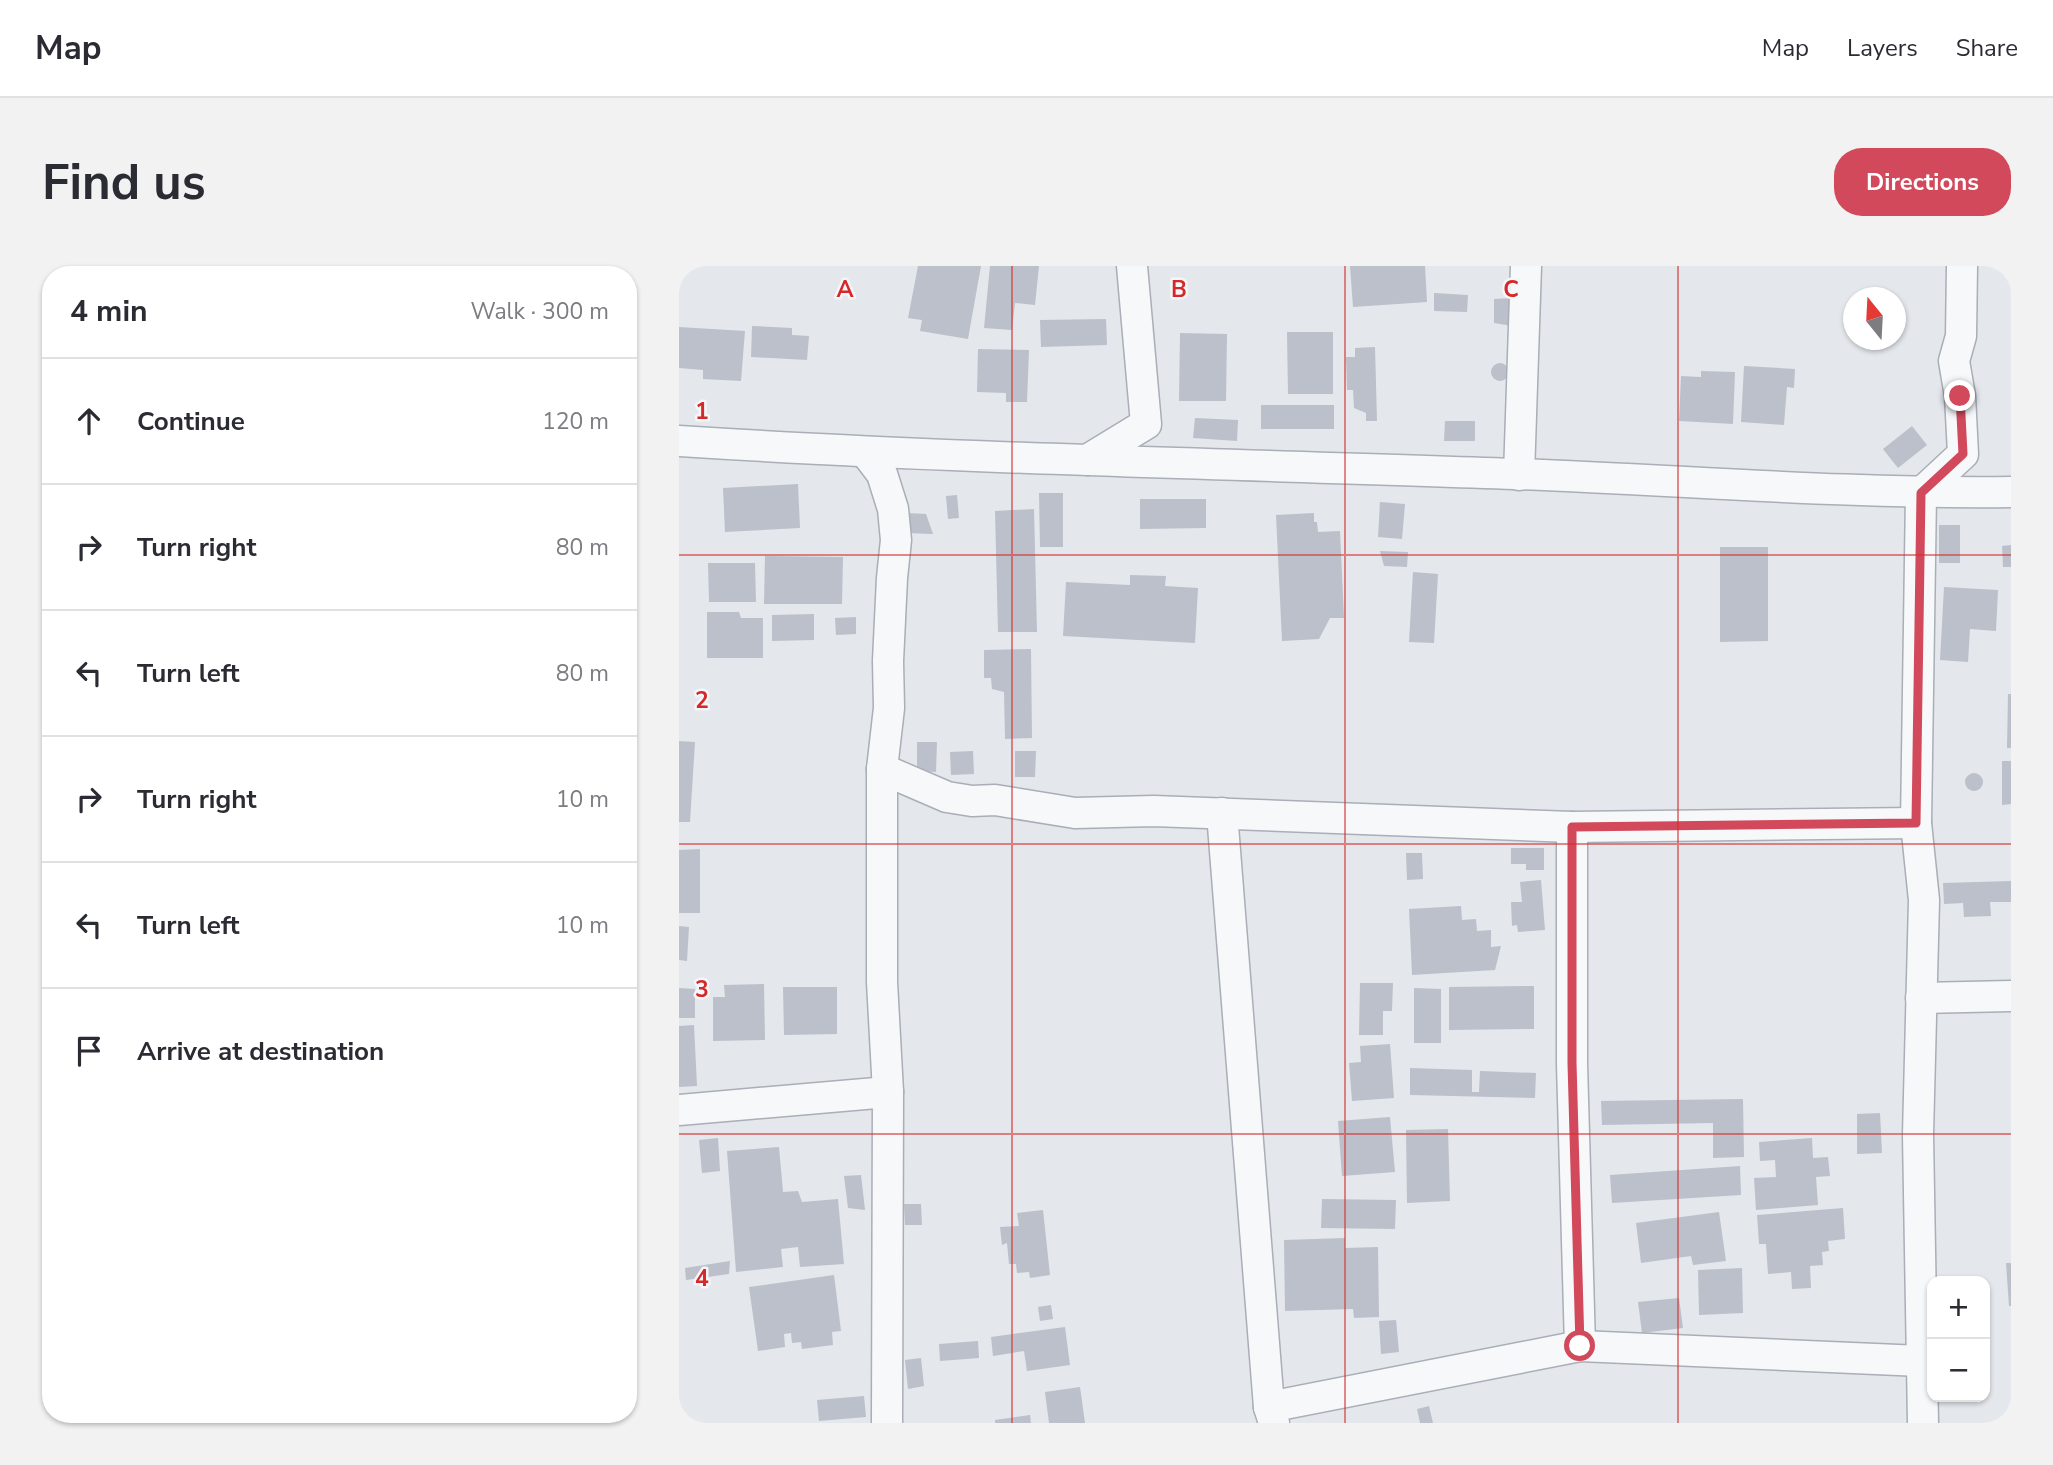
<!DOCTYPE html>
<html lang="en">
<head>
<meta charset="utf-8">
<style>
	:root { --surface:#fff; --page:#f2f2f3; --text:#2b2b33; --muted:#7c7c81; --line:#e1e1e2; --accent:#d1495b }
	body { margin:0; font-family:"Nunito Sans",sans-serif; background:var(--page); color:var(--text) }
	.controls { position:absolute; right:21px; bottom:21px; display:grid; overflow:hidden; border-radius:14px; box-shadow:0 2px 5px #0004 }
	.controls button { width:63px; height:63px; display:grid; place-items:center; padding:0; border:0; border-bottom:2px solid var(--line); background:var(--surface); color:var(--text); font:35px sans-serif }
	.compass { position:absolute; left:1164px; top:21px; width:63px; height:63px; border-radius:50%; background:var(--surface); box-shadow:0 2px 5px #0004; rotate:342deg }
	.stop { position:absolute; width:21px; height:21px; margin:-16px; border:5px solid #d1495b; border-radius:50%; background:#fff }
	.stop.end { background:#d1495b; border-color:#fff; box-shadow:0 2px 7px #0008 }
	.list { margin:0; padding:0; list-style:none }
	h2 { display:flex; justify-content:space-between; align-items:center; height:91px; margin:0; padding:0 28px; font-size:30px }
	h2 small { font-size:23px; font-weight:400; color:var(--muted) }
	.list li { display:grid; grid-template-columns:46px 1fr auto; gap:21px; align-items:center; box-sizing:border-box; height:126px; padding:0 28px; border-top:2px solid var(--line) }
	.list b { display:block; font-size:26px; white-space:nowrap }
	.list em { font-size:23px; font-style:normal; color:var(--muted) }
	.icon { flex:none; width:38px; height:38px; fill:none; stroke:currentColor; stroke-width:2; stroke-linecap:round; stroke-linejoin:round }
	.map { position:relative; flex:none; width:1332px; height:1157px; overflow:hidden; border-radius:28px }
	header { display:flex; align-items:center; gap:42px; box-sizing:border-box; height:98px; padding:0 35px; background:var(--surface); border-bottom:2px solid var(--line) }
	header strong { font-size:33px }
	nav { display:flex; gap:38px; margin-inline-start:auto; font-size:24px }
	.intro { display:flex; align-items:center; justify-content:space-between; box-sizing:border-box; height:168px; padding:0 42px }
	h1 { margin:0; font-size:49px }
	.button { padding:18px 32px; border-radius:28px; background:var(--accent); color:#fff; font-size:24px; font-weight:700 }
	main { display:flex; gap:42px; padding:0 42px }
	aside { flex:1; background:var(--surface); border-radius:28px; box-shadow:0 2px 5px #0004 }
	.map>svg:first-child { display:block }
	.building { fill:#bbc0ca }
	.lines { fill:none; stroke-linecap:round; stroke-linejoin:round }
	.street-casing { stroke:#a9aeb7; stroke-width:33 }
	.street { stroke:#f7f8fa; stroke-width:30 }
	.route { stroke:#d1495b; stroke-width:9 }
	.grid { fill:none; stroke:#d62828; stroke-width:2; stroke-opacity:0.55 }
	.grid-label { font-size:23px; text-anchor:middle; font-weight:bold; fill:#d62828; stroke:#f4f6f9; stroke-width:5; stroke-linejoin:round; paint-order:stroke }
</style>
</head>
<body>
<header>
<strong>Map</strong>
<nav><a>Map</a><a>Layers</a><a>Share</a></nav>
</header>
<div class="intro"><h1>Find us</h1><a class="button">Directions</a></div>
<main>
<aside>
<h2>4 min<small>Walk · 300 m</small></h2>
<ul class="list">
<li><svg class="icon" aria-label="ahead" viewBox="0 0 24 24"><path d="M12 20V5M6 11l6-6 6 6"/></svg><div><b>Continue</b></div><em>120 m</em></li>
<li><svg class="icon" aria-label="right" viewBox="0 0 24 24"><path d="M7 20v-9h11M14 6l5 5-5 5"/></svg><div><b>Turn right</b></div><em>80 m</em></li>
<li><svg class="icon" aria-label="left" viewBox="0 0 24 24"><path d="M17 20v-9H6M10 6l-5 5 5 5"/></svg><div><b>Turn left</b></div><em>80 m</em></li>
<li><svg class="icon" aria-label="right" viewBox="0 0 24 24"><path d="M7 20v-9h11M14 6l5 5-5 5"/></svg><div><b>Turn right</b></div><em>10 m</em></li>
<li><svg class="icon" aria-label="left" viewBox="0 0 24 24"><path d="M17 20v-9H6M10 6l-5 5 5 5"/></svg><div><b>Turn left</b></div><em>10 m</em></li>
<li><svg class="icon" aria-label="arrive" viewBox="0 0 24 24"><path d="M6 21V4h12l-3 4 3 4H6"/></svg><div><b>Arrive at destination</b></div></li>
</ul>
</aside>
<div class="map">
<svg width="1332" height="1157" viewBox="0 0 1332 1157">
	<rect width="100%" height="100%" fill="#e4e7ec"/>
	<g class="building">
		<path d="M 239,0 L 302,0 L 289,73 L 241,65 L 243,54 L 229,52 Z"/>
		<path d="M 311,0 L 360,0 L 356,39 L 336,37 L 333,64 L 305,62 Z"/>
		<path d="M 671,0 L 746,0 L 748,36 L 674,41 Z"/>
		<path d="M 755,27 L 789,29 L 788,46 L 755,45 Z"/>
		<path d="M 834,32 L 833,60 L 815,57 L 815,33 Z"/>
		<path d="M 427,53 L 428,79 L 362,81 L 361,54 Z"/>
		<path d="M 73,60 L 113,62 L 113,69 L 130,70 L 128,94 L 72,91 Z"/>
		<path d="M 0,61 L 66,65 L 62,115 L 24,113 L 24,104 L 0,102 Z"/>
		<path d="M 608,66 L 654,66 L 654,128 L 609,128 Z"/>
		<path d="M 501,67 L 548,68 L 547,135 L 500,135 Z"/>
		<path d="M 696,81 L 698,155 L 687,155 L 687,147 L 675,142 L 674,124 L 668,124 L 667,91 L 676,91 L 676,82 Z"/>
		<path d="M 299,83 L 350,84 L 348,136 L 327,136 L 327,127 L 298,126 Z"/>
		<circle cx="821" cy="106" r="9"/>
		<path d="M 1065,100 L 1116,103 L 1115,122 L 1108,121 L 1105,159 L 1062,156 Z"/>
		<path d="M 1022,105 L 1056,106 L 1054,158 L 1000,155 L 1002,110 L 1022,111 Z"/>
		<rect x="582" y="139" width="73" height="24"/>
		<path d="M 516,152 L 559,154 L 558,175 L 514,172 Z"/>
		<path d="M 766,155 L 796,155 L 796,175 L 765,175 Z"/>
		<path d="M 1233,160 L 1248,179 L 1219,202 L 1204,183 Z"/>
		<path d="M 119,218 L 121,262 L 46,266 L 44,222 Z"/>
		<path d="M 360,227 L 384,227 L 384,281 L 361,281 Z"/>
		<path d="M 278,229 L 280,252 L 269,253 L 267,230 Z"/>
		<path d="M 461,233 L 527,233 L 527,262 L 461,263 Z"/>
		<path d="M 701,236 L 726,238 L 723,273 L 699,271 Z"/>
		<path d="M 355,243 L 358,366 L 319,366 L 316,245 Z"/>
		<path d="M 228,247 L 247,248 L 254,268 L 227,267 Z"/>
		<path d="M 635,247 L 635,256 L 638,256 L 639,266 L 661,265 L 665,352 L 651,352 L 640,373 L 603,375 L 597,249 Z"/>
		<rect x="1260" y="259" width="21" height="38"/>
		<path d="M 1332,279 L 1332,301 L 1324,301 L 1323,280 Z"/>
		<path d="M 1041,281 L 1089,281 L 1089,375 L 1041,376 Z"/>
		<path d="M 701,285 L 729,286 L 728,301 L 705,300 Z"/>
		<path d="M 86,290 L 164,291 L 163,338 L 85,338 Z"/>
		<path d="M 29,297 L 76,297 L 77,336 L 30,336 Z"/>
		<path d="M 734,306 L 759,308 L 755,377 L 730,376 Z"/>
		<path d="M 451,309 L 487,310 L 486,320 L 519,322 L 516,377 L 384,370 L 387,316 L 451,319 Z"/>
		<path d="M 1265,321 L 1319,324 L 1317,365 L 1291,363 L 1289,396 L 1261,394 Z"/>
		<path d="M 28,346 L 60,346 L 62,352 L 84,352 L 84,392 L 28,392 Z"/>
		<path d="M 135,348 L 135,374 L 93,375 L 93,349 Z"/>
		<path d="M 177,351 L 177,368 L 157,369 L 156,352 Z"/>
		<path d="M 352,383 L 353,472 L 326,473 L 325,426 L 313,423 L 312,412 L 305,412 L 305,384 Z"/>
		<path d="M 1329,428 L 1332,428 L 1332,482 L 1328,482 Z"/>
		<path d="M 0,475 L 16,476 L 11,556 L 0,556 Z"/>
		<path d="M 238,476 L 258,476 L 257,506 L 238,505 Z"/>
		<path d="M 294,485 L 295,508 L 272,509 L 271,486 Z"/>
		<path d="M 336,485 L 357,485 L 356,511 L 336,511 Z"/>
		<path d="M 1323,495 L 1332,495 L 1332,538 L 1323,539 Z"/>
		<circle cx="1295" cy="516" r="9"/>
		<path d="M 832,582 L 865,582 L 865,604 L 847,604 L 847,598 L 832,598 Z"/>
		<path d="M 21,583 L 21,647 L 0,647 L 0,584 Z"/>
		<path d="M 727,587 L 743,587 L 744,613 L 728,614 Z"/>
		<path d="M 862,614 L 866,664 L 839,666 L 838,659 L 833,660 L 832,636 L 843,636 L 841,616 Z"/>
		<path d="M 1332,615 L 1332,636 L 1311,636 L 1312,650 L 1285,651 L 1284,637 L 1265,638 L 1264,617 Z"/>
		<path d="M 782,640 L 783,654 L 797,653 L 798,665 L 812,664 L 812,681 L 822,680 L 816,704 L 733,709 L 730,643 Z"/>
		<path d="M 0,660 L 10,661 L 8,695 L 0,694 Z"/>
		<path d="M 681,717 L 714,717 L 713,745 L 704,745 L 704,769 L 680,769 Z"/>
		<path d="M 85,718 L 86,774 L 34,775 L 34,731 L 46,731 L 45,719 Z"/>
		<path d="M 855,720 L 855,763 L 770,764 L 770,721 Z"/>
		<path d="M 104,721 L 158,721 L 158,768 L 105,769 Z"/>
		<path d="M 0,722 L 16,723 L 16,752 L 0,752 Z"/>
		<path d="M 735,722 L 762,723 L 762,777 L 735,777 Z"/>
		<path d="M 15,759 L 18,820 L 0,821 L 0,760 Z"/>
		<path d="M 711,778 L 715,832 L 673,835 L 670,797 L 682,796 L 681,780 Z"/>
		<path d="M 731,802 L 793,804 L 793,826 L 800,826 L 801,805 L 857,807 L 856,832 L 731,829 Z"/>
		<path d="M 1064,833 L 1065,891 L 1034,892 L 1034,857 L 923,859 L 922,835 Z"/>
		<path d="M 1201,847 L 1203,887 L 1178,888 L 1178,848 Z"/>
		<path d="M 711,851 L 716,906 L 663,910 L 659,855 Z"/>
		<path d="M 769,863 L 771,935 L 728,937 L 727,864 Z"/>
		<path d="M 39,872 L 41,905 L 23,907 L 20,874 Z"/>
		<path d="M 1133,872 L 1134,892 L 1149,891 L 1151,910 L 1137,911 L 1139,939 L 1077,944 L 1075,912 L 1097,911 L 1096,894 L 1081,895 L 1080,876 Z"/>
		<path d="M 100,881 L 104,926 L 119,925 L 123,936 L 159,933 L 165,998 L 121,1001 L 119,981 L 102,983 L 104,1001 L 57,1006 L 48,885 Z"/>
		<path d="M 1061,900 L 1062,929 L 933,937 L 931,909 Z"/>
		<path d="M 182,909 L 186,944 L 169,942 L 165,910 Z"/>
		<path d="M 643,933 L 717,934 L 716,963 L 642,962 Z"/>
		<path d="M 225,938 L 242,938 L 243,959 L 226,959 Z"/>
		<path d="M 1164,942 L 1166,973 L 1149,975 L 1150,985 L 1143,986 L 1144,999 L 1131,1000 L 1132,1022 L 1113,1023 L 1112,1006 L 1089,1008 L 1087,978 L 1080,978 L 1078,949 Z"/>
		<path d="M 364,944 L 371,1009 L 351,1012 L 350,1006 L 338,1007 L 337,998 L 330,998 L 328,977 L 323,979 L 321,961 L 340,960 L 338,947 Z"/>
		<path d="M 1040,946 L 1047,995 L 1014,999 L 1012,990 L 962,997 L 957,957 Z"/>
		<path d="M 666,972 L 666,982 L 699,981 L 700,1051 L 675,1052 L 674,1043 L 606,1045 L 605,974 Z"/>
		<path d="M 51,995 L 50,1008 L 7,1014 L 6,1002 Z"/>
		<path d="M 1327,997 L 1332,997 L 1332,1040 L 1330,1040 Z"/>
		<path d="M 1063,1002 L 1064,1047 L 1020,1049 L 1019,1004 Z"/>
		<path d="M 155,1009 L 162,1065 L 153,1066 L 154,1079 L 123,1083 L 122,1076 L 113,1077 L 112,1067 L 105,1068 L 106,1081 L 79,1085 L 70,1021 Z"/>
		<path d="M 1000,1032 L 1004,1062 L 963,1067 L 959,1036 Z"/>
		<path d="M 372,1039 L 374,1053 L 361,1055 L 359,1041 Z"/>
		<path d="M 717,1054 L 720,1086 L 702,1088 L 700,1055 Z"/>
		<path d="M 386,1061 L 391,1099 L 348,1105 L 345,1085 L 314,1090 L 312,1071 Z"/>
		<path d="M 299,1075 L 300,1092 L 261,1095 L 260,1078 Z"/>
		<path d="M 242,1092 L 245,1120 L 229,1123 L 226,1094 Z"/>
		<path d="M 401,1121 L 406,1157 L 370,1157 L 366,1126 Z"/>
		<path d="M 185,1130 L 187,1151 L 140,1155 L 138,1134 Z"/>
		<path d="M 750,1140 L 754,1157 L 741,1157 L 738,1143 Z"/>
		<path d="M 351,1149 L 352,1157 L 316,1157 L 316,1154 Z"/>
	</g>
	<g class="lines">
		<defs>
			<g id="street">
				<path d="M 0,175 C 279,193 558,198 837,208 C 1002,214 1167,228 1332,226"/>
				<path d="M 187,187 L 203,208 L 214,243 L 217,274 L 213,312 L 209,395 L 210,442 L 203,503 L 203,716 L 209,826 L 208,1157"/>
				<path d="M 408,194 L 467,158 L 453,0"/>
				<path d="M 840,209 L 847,0"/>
				<path d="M 203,503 L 268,531 L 293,535 L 316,534 L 396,547 L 475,545 L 893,561 L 1237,557"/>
				<path d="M 543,547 L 590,1141 L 595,1157"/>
				<path d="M 893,561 L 893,798 L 901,1080"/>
				<path d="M 1242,732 L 1332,730"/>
				<path d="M 0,844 L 209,826"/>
				<path d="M 590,1141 L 901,1080 L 1242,1095"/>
				<path d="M 1244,1157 L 1239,869 L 1245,634 L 1237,557 L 1242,227 L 1284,188 L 1281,130 L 1275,95 L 1282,70 L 1283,0"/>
			</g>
		</defs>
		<use href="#street" class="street-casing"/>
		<use href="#street" class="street"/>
	</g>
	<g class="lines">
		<path class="route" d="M 901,1080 L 893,797 L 893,561 L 1237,557 L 1242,227 L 1284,188 L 1281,130"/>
	</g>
	<path class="grid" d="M 333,0 L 333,1157M 666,0 L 666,1157M 999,0 L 999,1157M 0,289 L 1332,289M 0,578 L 1332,578M 0,868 L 1332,868"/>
	<g class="grid-label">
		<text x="166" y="31">A</text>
		<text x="500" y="31">B</text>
		<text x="832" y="31">C</text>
		<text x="23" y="153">1</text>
		<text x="23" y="442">2</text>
		<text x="23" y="731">3</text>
		<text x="23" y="1020">4</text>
	</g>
</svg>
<div class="controls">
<button>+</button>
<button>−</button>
</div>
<svg class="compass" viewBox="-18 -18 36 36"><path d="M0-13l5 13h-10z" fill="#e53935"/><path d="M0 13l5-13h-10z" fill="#7c7c81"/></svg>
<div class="stop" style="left:901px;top:1080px"></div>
<div class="stop end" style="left:1281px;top:130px"></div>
</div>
</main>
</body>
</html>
